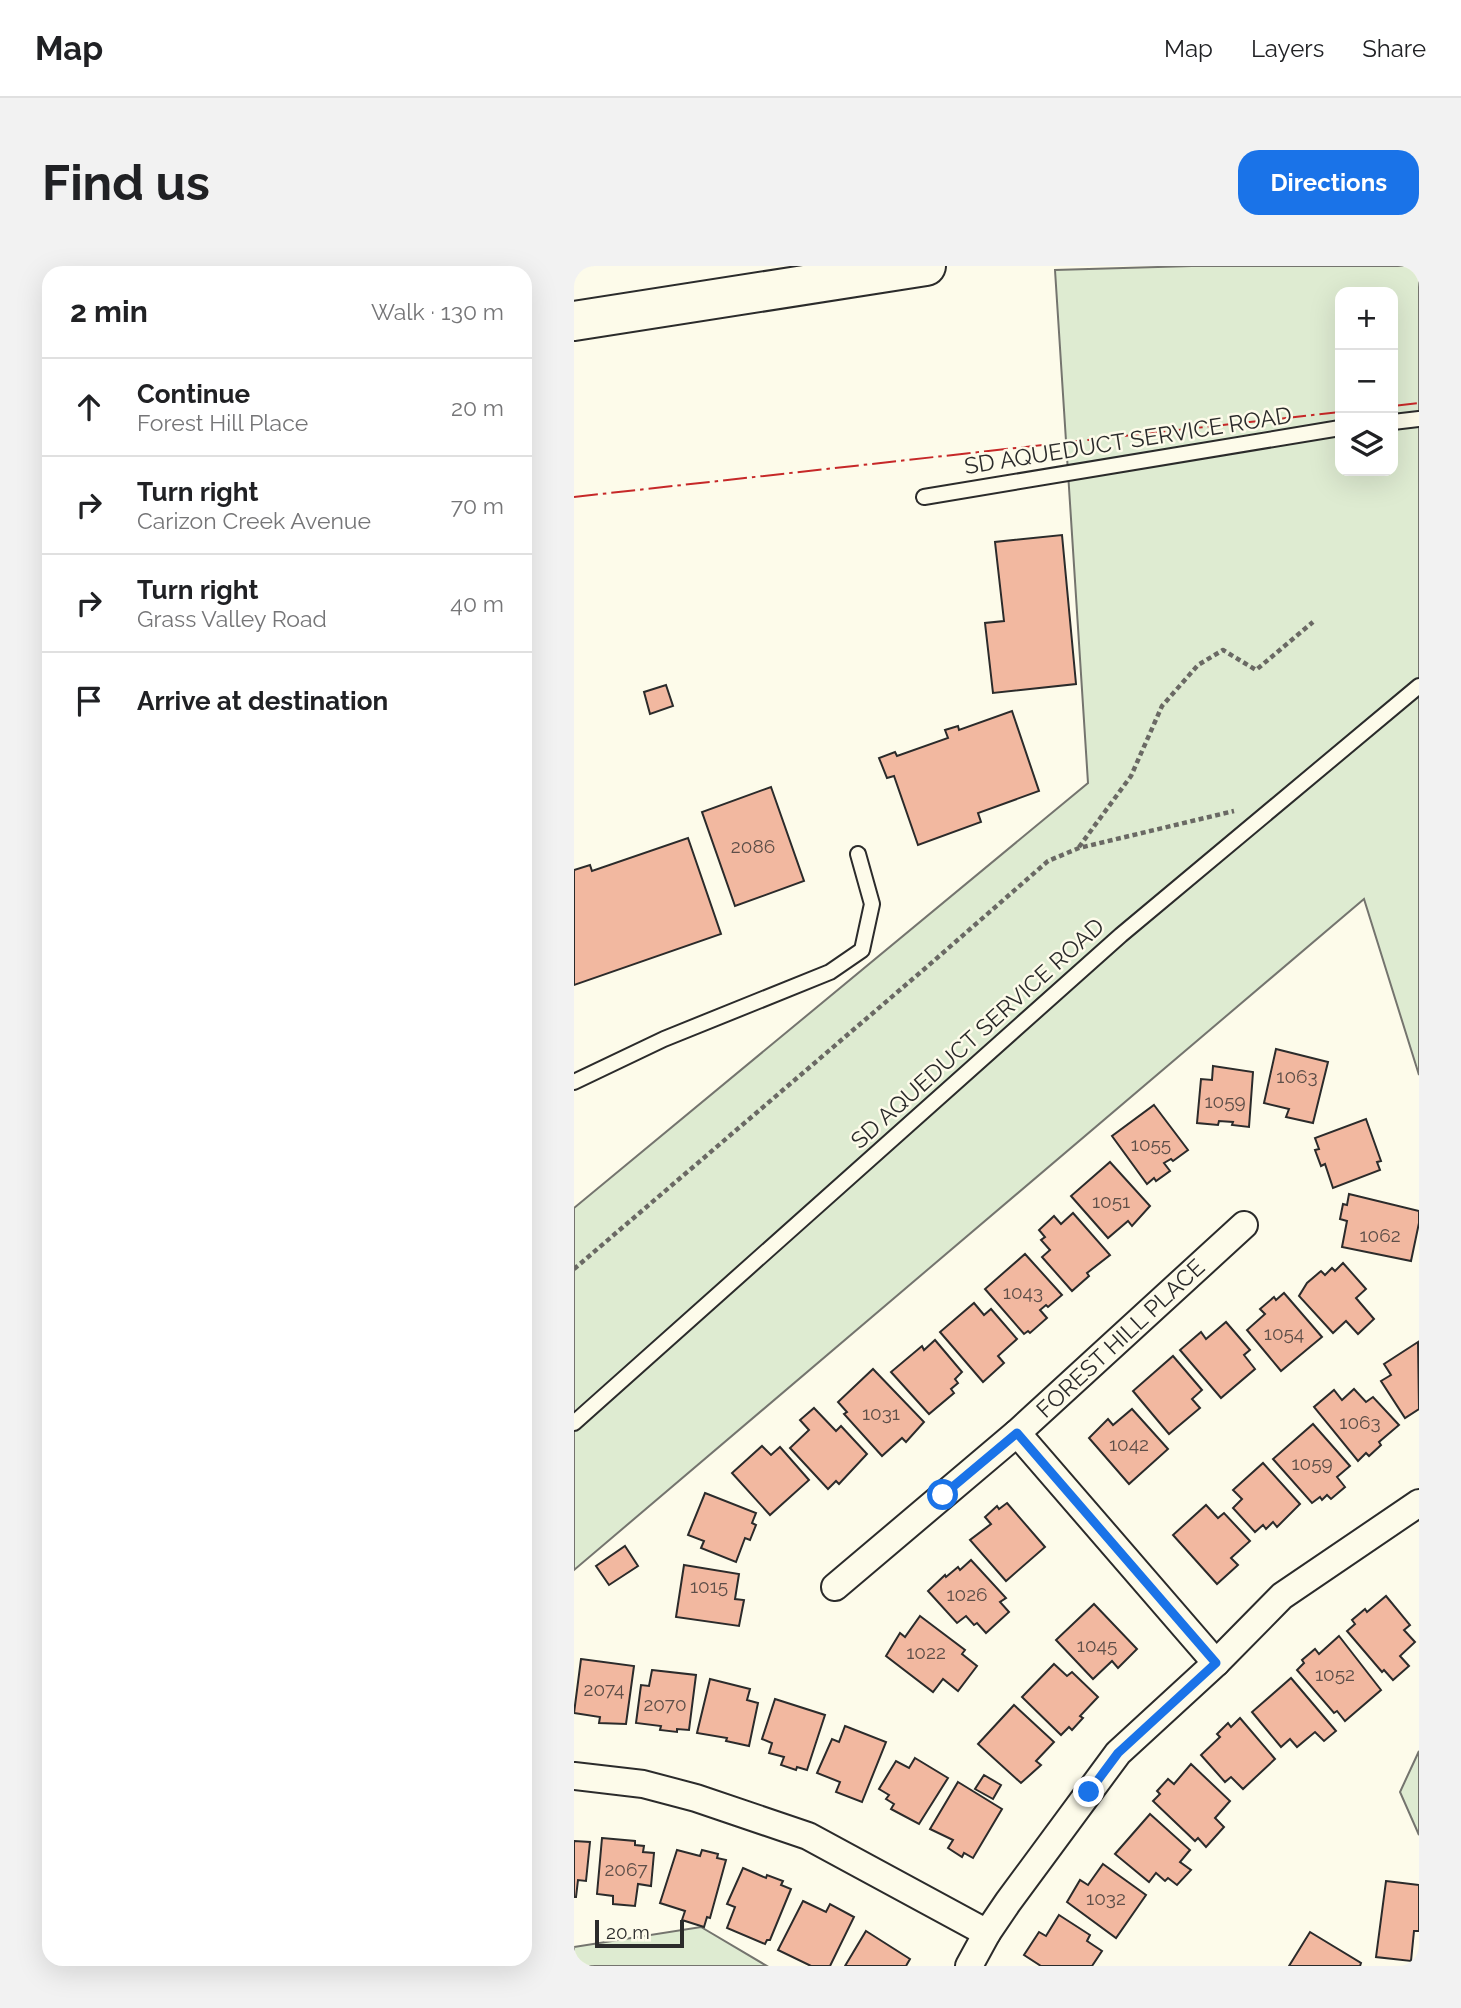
<!DOCTYPE html>
<html lang="en">
<head>
<meta charset="utf-8">
<style>
	:root { --surface:#fff; --page:#f2f2f2; --text:#202124; --muted:#757577; --line:#e0e0e0; --accent:#1a73e8 }
	body { margin:0; font-family:Raleway,sans-serif; background:var(--page); color:var(--text) }
	.controls { position:absolute; right:21px; top:21px; display:grid; overflow:hidden; border-radius:14px; box-shadow:0 7px 28px #0002 }
	.controls button { width:63px; height:63px; display:grid; place-items:center; padding:0; border:0; border-bottom:2px solid var(--line); background:var(--surface); color:var(--text); font:35px sans-serif }
	.scale { position:absolute; left:21px; bottom:18px; width:89px; box-sizing:border-box; padding-left:7px; border:4px solid #2b2b2b; border-top:0; font-size:19px; line-height:24px; white-space:nowrap; color:#2b2b2b; -webkit-text-stroke:5px #fdfbea; paint-order:stroke }
	.stop { position:absolute; width:21px; height:21px; margin:-16px; border:5px solid #1a73e8; border-radius:50%; background:#fff }
	.stop.end { background:#1a73e8; border-color:#fff; box-shadow:0 2px 7px #0008 }
	.list { margin:0; padding:0; list-style:none }
	h2 { display:flex; justify-content:space-between; align-items:center; height:91px; margin:0; padding:0 28px; font-size:30px }
	h2 small { font-size:23px; font-weight:400; color:var(--muted) }
	.list li { display:grid; grid-template-columns:46px 1fr auto; gap:21px; align-items:center; box-sizing:border-box; height:98px; padding:0 28px; border-top:2px solid var(--line) }
	.list b { display:block; font-size:26px; white-space:nowrap }
	.list p { margin:0; font-size:23px; white-space:nowrap; color:var(--muted) }
	.list em { font-size:23px; font-style:normal; color:var(--muted) }
	.icon { flex:none; width:38px; height:38px; fill:none; stroke:currentColor; stroke-width:2; stroke-linecap:round; stroke-linejoin:round }
	.map { position:relative; flex:none; width:845px; height:1700px; overflow:hidden; border-radius:21px }
	header { display:flex; align-items:center; gap:42px; box-sizing:border-box; height:98px; padding:0 35px; background:var(--surface); border-bottom:2px solid var(--line) }
	header strong { font-size:33px }
	nav { display:flex; gap:38px; margin-inline-start:auto; font-size:24px }
	.intro { display:flex; align-items:center; justify-content:space-between; box-sizing:border-box; height:168px; padding:0 42px }
	h1 { margin:0; font-size:49px }
	.button { padding:18px 32px; border-radius:21px; background:var(--accent); color:#fff; font-size:24px; font-weight:700 }
	main { display:flex; gap:42px; padding:0 42px }
	aside { flex:1; background:var(--surface); border-radius:21px; box-shadow:0 7px 28px #0002 }
	.map>svg:first-child { display:block }
	.green { fill:#deebd1; stroke:#74746e; stroke-width:2; fill-rule:evenodd }
	.building { fill:#f2b8a0; stroke:#2b2b2b; stroke-width:2 }
	.lines { fill:none; stroke-linecap:round; stroke-linejoin:round }
	.service-casing { stroke:#2b2b2b; stroke-width:18 }
	.minor-casing { stroke:#2b2b2b; stroke-width:30 }
	.motorway-casing { stroke:#2b2b2b; stroke-width:42 }
	.path { stroke:#6a6964; stroke-width:4.5; stroke-dasharray:5 3.5; stroke-linecap:butt }
	.service { stroke:#fdfbea; stroke-width:14 }
	.minor { stroke:#fdfbea; stroke-width:26 }
	.motorway { stroke:#fdfbea; stroke-width:38 }
	.power { stroke:#c62828; stroke-width:2; stroke-dasharray:24 5 3.5 5; stroke-linecap:butt }
	.route { stroke:#1a73e8; stroke-width:9 }
	.labels { text-anchor:middle; dominant-baseline:central; stroke-width:5; stroke-linejoin:round; paint-order:stroke }
	.number-label { font-size:19px; fill:#5d4e48 }
	.street-label { font-size:23px; fill:#2b2b2b; stroke:#fdfbea }
</style>
</head>
<body>
<header>
<strong>Map</strong>
<nav><a>Map</a><a>Layers</a><a>Share</a></nav>
</header>
<div class="intro"><h1>Find us</h1><a class="button">Directions</a></div>
<main>
<aside>
<h2>2 min<small>Walk · 130 m</small></h2>
<ul class="list">
<li><svg class="icon" aria-label="ahead" viewBox="0 0 24 24"><path d="M12 20V5M6 11l6-6 6 6"/></svg><div><b>Continue</b><p>Forest Hill Place</p></div><em>20 m</em></li>
<li><svg class="icon" aria-label="right" viewBox="0 0 24 24"><path d="M7 20v-9h11M14 6l5 5-5 5"/></svg><div><b>Turn right</b><p>Carizon Creek Avenue</p></div><em>70 m</em></li>
<li><svg class="icon" aria-label="right" viewBox="0 0 24 24"><path d="M7 20v-9h11M14 6l5 5-5 5"/></svg><div><b>Turn right</b><p>Grass Valley Road</p></div><em>40 m</em></li>
<li><svg class="icon" aria-label="arrive" viewBox="0 0 24 24"><path d="M6 21V4h12l-3 4 3 4H6"/></svg><div><b>Arrive at destination</b></div></li>
</ul>
</aside>
<div class="map">
<svg width="845" height="1700" viewBox="0 0 845 1700">
	<rect width="100%" height="100%" fill="#fdfbea"/>
	<g class="green">
		<path d="M 618,0 L 845,0 L 845,809 L 790,633 L 0,1304 L 0,942 L 514,517 L 481,4 ZM 766,26 L 819,26 L 819,205 L 766,205 Z"/>
		<path d="M 845,1485 L 845,1569 L 826,1526 Z"/>
		<path d="M 127,1661 L 193,1700 L 0,1700 L 0,1681 Z"/>
	</g>
	<g class="building">
		<path d="M 488,269 L 502,418 L 419,427 L 411,357 L 430,355 L 421,276 Z"/>
		<path d="M 92,419 L 99,440 L 76,448 L 70,426 Z"/>
		<path d="M 438,445 L 465,525 L 404,547 L 407,556 L 344,579 L 320,510 L 313,512 L 305,492 L 321,486 L 323,490 L 374,472 L 371,464 L 384,460 L 385,464 Z"/>
		<path d="M 197,521 L 230,615 L 161,640 L 128,546 Z"/>
		<path d="M 114,572 L 147,668 L 0,719 L 0,604 L 16,599 L 18,605 Z"/>
		<path d="M 702,783 L 754,796 L 739,857 L 712,851 L 715,843 L 690,837 Z"/>
		<path d="M 639,800 L 679,806 L 675,861 L 658,859 L 659,856 L 645,855 L 644,859 L 623,857 L 627,813 L 638,814 Z"/>
		<path d="M 580,839 L 614,884 L 599,895 L 597,893 L 590,897 L 596,905 L 582,915 L 580,912 L 573,918 L 538,870 Z"/>
		<path d="M 792,853 L 807,895 L 803,896 L 806,904 L 759,922 L 751,898 L 747,900 L 741,884 L 745,883 L 741,872 Z"/>
		<path d="M 536,896 L 576,940 L 558,960 L 554,955 L 534,972 L 497,930 Z"/>
		<path d="M 775,928 L 845,945 L 845,957 L 837,995 L 768,981 L 773,955 L 766,953 L 769,938 L 773,939 Z"/>
		<path d="M 499,947 L 536,989 L 513,1007 L 515,1010 L 498,1025 L 468,991 L 476,984 L 467,974 L 471,971 L 465,964 L 480,950 L 487,958 Z"/>
		<path d="M 451,988 L 488,1029 L 474,1041 L 472,1039 L 466,1044 L 473,1052 L 456,1067 L 454,1065 L 450,1068 L 411,1023 Z"/>
		<path d="M 769,997 L 792,1023 L 782,1032 L 800,1053 L 784,1068 L 772,1055 L 759,1067 L 725,1030 L 733,1017 L 747,1005 L 751,1009 L 758,1002 L 761,1005 Z"/>
		<path d="M 710,1027 L 748,1071 L 707,1105 L 673,1064 L 691,1048 L 686,1043 L 700,1031 L 702,1034 Z"/>
		<path d="M 400,1037 L 410,1049 L 417,1043 L 443,1073 L 424,1090 L 430,1097 L 409,1116 L 366,1066 Z"/>
		<path d="M 652,1056 L 676,1084 L 670,1089 L 681,1103 L 647,1132 L 606,1084 L 627,1066 L 632,1073 Z"/>
		<path d="M 361,1074 L 388,1106 L 381,1113 L 384,1117 L 377,1123 L 380,1127 L 355,1148 L 317,1106 L 348,1080 L 350,1084 Z"/>
		<path d="M 844,1076 L 845,1143 L 831,1152 L 807,1115 L 817,1109 L 810,1098 Z"/>
		<path d="M 599,1090 L 628,1124 L 618,1133 L 626,1142 L 595,1168 L 559,1125 Z"/>
		<path d="M 299,1103 L 350,1156 L 332,1176 L 328,1172 L 308,1190 L 270,1148 L 273,1146 L 264,1136 Z"/>
		<path d="M 780,1123 L 792,1136 L 799,1131 L 825,1159 L 805,1176 L 807,1179 L 795,1190 L 792,1187 L 784,1195 L 740,1141 L 760,1124 L 768,1134 Z"/>
		<path d="M 240,1142 L 262,1165 L 267,1160 L 293,1188 L 265,1218 L 262,1215 L 254,1223 L 216,1182 L 235,1164 L 226,1154 Z"/>
		<path d="M 558,1143 L 594,1183 L 555,1218 L 515,1172 L 534,1153 L 539,1159 Z"/>
		<path d="M 739,1158 L 776,1200 L 763,1211 L 771,1221 L 757,1233 L 753,1229 L 748,1234 L 746,1231 L 738,1237 L 699,1193 Z"/>
		<path d="M 188,1180 L 197,1189 L 206,1181 L 235,1214 L 196,1249 L 158,1207 Z"/>
		<path d="M 689,1197 L 726,1238 L 703,1261 L 699,1256 L 692,1263 L 689,1259 L 681,1266 L 659,1242 L 668,1233 L 659,1224 Z"/>
		<path d="M 131,1227 L 182,1247 L 178,1257 L 182,1259 L 176,1274 L 171,1272 L 162,1296 L 127,1282 L 130,1275 L 114,1269 Z"/>
		<path d="M 433,1237 L 471,1281 L 432,1315 L 396,1274 L 417,1258 L 411,1251 L 423,1240 L 425,1243 Z"/>
		<path d="M 632,1239 L 644,1252 L 650,1247 L 676,1275 L 657,1292 L 664,1299 L 643,1318 L 599,1269 Z"/>
		<path d="M 51,1280 L 64,1300 L 35,1319 L 22,1300 Z"/>
		<path d="M 397,1294 L 432,1332 L 426,1336 L 435,1346 L 412,1367 L 403,1357 L 400,1359 L 392,1350 L 383,1357 L 354,1325 L 371,1309 L 372,1311 L 384,1301 L 386,1304 Z"/>
		<path d="M 110,1299 L 165,1308 L 161,1333 L 170,1334 L 165,1360 L 102,1351 Z"/>
		<path d="M 812,1330 L 836,1359 L 830,1364 L 841,1376 L 826,1390 L 835,1400 L 819,1414 L 810,1404 L 808,1406 L 773,1365 L 781,1358 L 778,1354 L 791,1343 L 793,1346 Z"/>
		<path d="M 520,1338 L 563,1383 L 544,1402 L 538,1395 L 519,1413 L 482,1374 Z"/>
		<path d="M 346,1350 L 391,1384 L 388,1388 L 403,1400 L 384,1425 L 369,1413 L 359,1426 L 312,1390 L 326,1367 L 331,1371 Z"/>
		<path d="M 765,1370 L 807,1424 L 771,1455 L 763,1445 L 760,1447 L 723,1404 L 730,1397 L 728,1394 L 741,1383 L 745,1388 Z"/>
		<path d="M 7,1393 L 60,1400 L 52,1458 L 25,1457 L 26,1451 L 0,1447 Z"/>
		<path d="M 480,1398 L 493,1410 L 498,1406 L 524,1431 L 506,1450 L 509,1452 L 498,1464 L 495,1461 L 487,1469 L 448,1431 Z"/>
		<path d="M 78,1404 L 122,1409 L 115,1464 L 103,1463 L 103,1466 L 86,1464 L 87,1460 L 62,1457 L 67,1419 L 75,1420 Z"/>
		<path d="M 717,1412 L 762,1465 L 750,1475 L 741,1466 L 723,1481 L 716,1473 L 707,1481 L 678,1446 Z"/>
		<path d="M 136,1413 L 176,1423 L 173,1434 L 184,1437 L 175,1480 L 152,1475 L 153,1472 L 123,1467 Z"/>
		<path d="M 201,1433 L 251,1449 L 233,1504 L 223,1501 L 222,1504 L 207,1499 L 210,1491 L 195,1487 L 198,1477 L 188,1473 Z"/>
		<path d="M 440,1439 L 480,1476 L 462,1495 L 467,1499 L 447,1517 L 404,1478 Z"/>
		<path d="M 666,1452 L 701,1493 L 669,1523 L 657,1511 L 651,1516 L 627,1489 L 646,1471 L 643,1468 L 654,1457 L 657,1461 Z"/>
		<path d="M 271,1460 L 312,1476 L 288,1536 L 262,1526 L 266,1516 L 243,1507 L 258,1473 L 265,1476 Z"/>
		<path d="M 341,1492 L 374,1512 L 345,1558 L 317,1543 L 320,1538 L 312,1533 L 315,1529 L 305,1523 L 322,1495 L 335,1502 Z"/>
		<path d="M 617,1498 L 656,1535 L 641,1552 L 650,1561 L 632,1581 L 624,1572 L 621,1575 L 579,1535 L 586,1528 L 583,1525 L 594,1513 L 600,1518 Z"/>
		<path d="M 410,1509 L 427,1519 L 419,1533 L 401,1523 Z"/>
		<path d="M 384,1516 L 428,1543 L 399,1592 L 390,1587 L 388,1591 L 374,1582 L 379,1574 L 356,1563 Z"/>
		<path d="M 576,1548 L 616,1584 L 606,1596 L 617,1604 L 603,1619 L 594,1612 L 591,1615 L 582,1607 L 575,1616 L 541,1588 Z"/>
		<path d="M 28,1572 L 61,1575 L 61,1579 L 70,1580 L 69,1586 L 80,1587 L 77,1620 L 64,1618 L 61,1640 L 39,1638 L 39,1630 L 23,1628 Z"/>
		<path d="M 0,1575 L 16,1576 L 12,1615 L 4,1614 L 2,1631 L 0,1631 Z"/>
		<path d="M 103,1584 L 126,1590 L 128,1584 L 144,1588 L 143,1592 L 152,1594 L 136,1652 L 133,1651 L 130,1661 L 108,1654 L 111,1645 L 86,1637 Z"/>
		<path d="M 529,1598 L 572,1629 L 542,1672 L 493,1636 L 506,1614 L 514,1619 Z"/>
		<path d="M 169,1602 L 192,1612 L 193,1609 L 209,1615 L 207,1619 L 217,1623 L 196,1674 L 193,1674 L 191,1678 L 153,1662 L 161,1641 L 153,1638 Z"/>
		<path d="M 812,1615 L 845,1619 L 845,1665 L 840,1665 L 837,1695 L 802,1691 Z"/>
		<path d="M 229,1635 L 252,1646 L 256,1638 L 280,1651 L 256,1700 L 237,1700 L 204,1684 Z"/>
		<path d="M 485,1649 L 516,1669 L 513,1675 L 528,1685 L 518,1700 L 467,1700 L 450,1689 L 465,1666 L 472,1670 Z"/>
		<path d="M 292,1665 L 336,1693 L 332,1700 L 271,1700 Z"/>
		<path d="M 736,1666 L 787,1697 L 786,1700 L 715,1700 Z"/>
	</g>
	<g class="lines">
		<defs>
			<g id="service">
				<path d="M 819,156 L 845,153"/>
				<path d="M 350,231 L 766,162"/>
				<path d="M 0,816 L 90,773 L 256,706 L 288,684 L 298,638 L 284,588"/>
				<path d="M 0,1157 L 547,669 L 845,420"/>
			</g>
			<g id="minor">
				<path d="M 443,1167 L 642,1397"/>
				<path d="M 261,1321 L 443,1167 L 670,959"/>
				<path d="M 0,1510 L 69,1518 L 122,1532 L 234,1570 L 413,1667"/>
				<path d="M 395,1700 L 413,1667 L 434,1636 L 544,1487 L 642,1397 L 708,1330 L 845,1237"/>
			</g>
			<path id="motorway" d="M 0,55 L 352,0"/>
		</defs>
		<use href="#service" class="service-casing"/>
		<use href="#minor" class="minor-casing"/>
		<use href="#motorway" class="motorway-casing"/>
		<g class="path">
			<path d="M 505,581 L 557,510 L 588,440 L 624,399 L 649,384 L 682,404 L 739,356"/>
			<path d="M 0,1003 L 355,699 L 474,595 L 505,582 L 660,545"/>
		</g>
		<use href="#service" class="service"/>
		<use href="#minor" class="minor"/>
		<use href="#motorway" class="motorway"/>
		<g class="power">
			<path d="M 819,140 L 845,137"/>
			<path d="M 0,231 L 766,146"/>
		</g>
	</g>
	<g class="lines">
		<path class="route" d="M 369,1229 L 443,1167 L 642,1397 L 544,1487 L 515,1526"/>
	</g>
	<g class="labels">
		<g class="number-label">
			<text x="179" y="580">2086</text>
			<text x="723" y="810">1063</text>
			<text x="651" y="835">1059</text>
			<text x="577" y="878">1055</text>
			<text x="537" y="935">1051</text>
			<text x="806" y="969">1062</text>
			<text x="449" y="1026">1043</text>
			<text x="710" y="1067">1054</text>
			<text x="307" y="1147">1031</text>
			<text x="786" y="1156">1063</text>
			<text x="555" y="1178">1042</text>
			<text x="738" y="1197">1059</text>
			<text x="135" y="1320">1015</text>
			<text x="393" y="1328">1026</text>
			<text x="523" y="1379">1045</text>
			<text x="352" y="1386">1022</text>
			<text x="761" y="1408">1052</text>
			<text x="30" y="1423">2074</text>
			<text x="91" y="1438">2070</text>
			<text x="52" y="1603">2067</text>
			<text x="532" y="1632">1032</text>
		</g>
		<g class="street-label">
			<text transform="translate(554 174) rotate(-9)">SD AQUEDUCT SERVICE ROAD</text>
			<text transform="translate(403 767) rotate(-42)">SD AQUEDUCT SERVICE ROAD</text>
			<text transform="translate(546 1072) rotate(-43)">FOREST HILL PLACE</text>
		</g>
	</g>
</svg>
<div class="controls">
<button>+</button>
<button>−</button>
<button><svg class="icon" aria-label="layers" viewBox="0 0 24 24"><path d="M12 4l9 5-9 5-9-5zM3 14l9 5 9-5"/></svg></button>
</div>
<div class="scale">20 m</div>
<div class="stop" style="left:369px;top:1229px"></div>
<div class="stop end" style="left:515px;top:1526px"></div>
</div>
</main>
</body>
</html>
